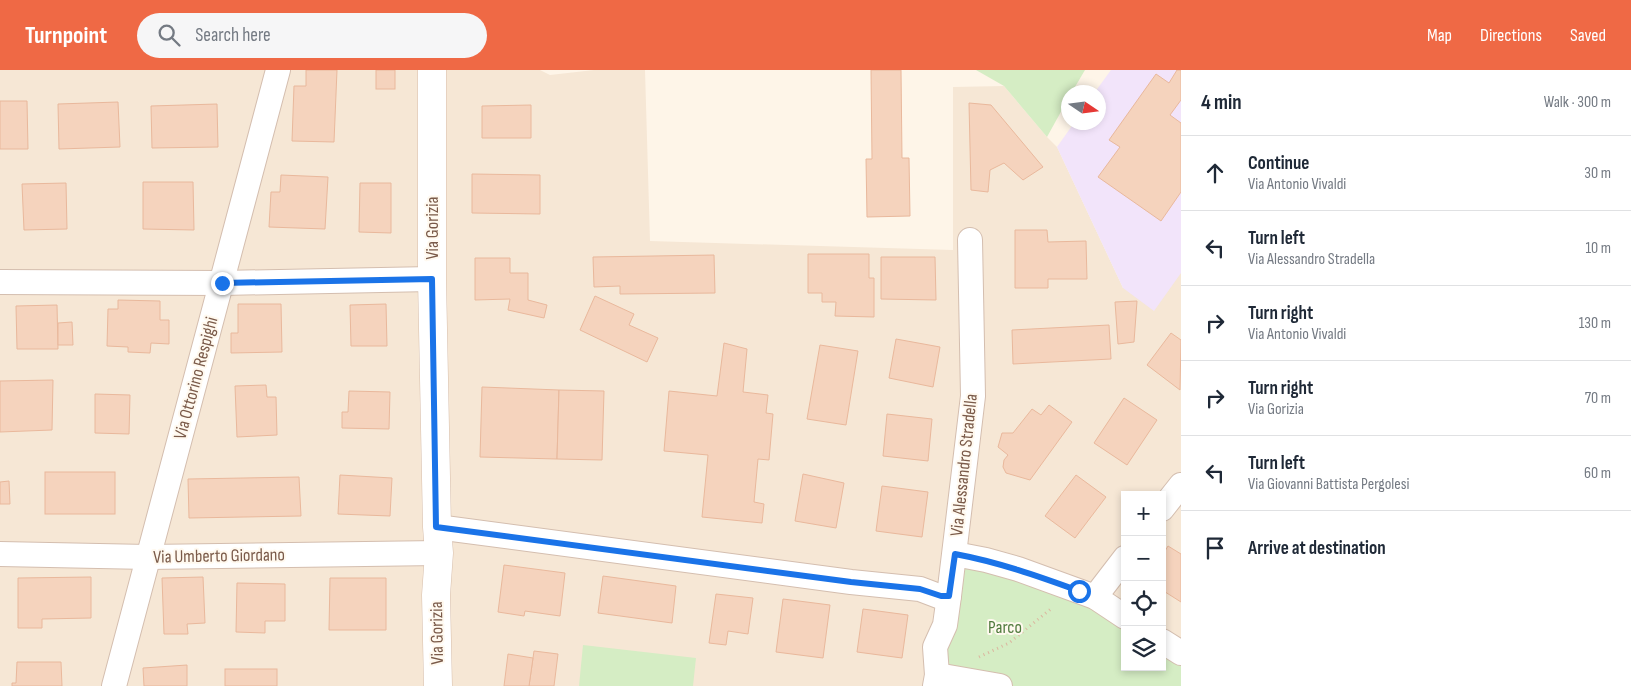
<!DOCTYPE html>
<html lang="en">
<head>
<meta charset="utf-8">
<style>
	:root { --surface:#fff; --page:#f6f6f7; --text:#1f2937; --muted:#747a83; --line:#e0e1e3; --accent:#ef6945 }
	body { margin:0; font-family:"Sofia Sans Condensed",sans-serif; background:var(--page); color:var(--text) }
	.controls { position:absolute; right:15px; bottom:15px; display:grid; overflow:hidden; border-radius:0px; box-shadow:0 2px 8px #0003 }
	.controls button { width:45px; height:45px; display:grid; place-items:center; padding:0; border:0; border-bottom:1px solid var(--line); background:var(--surface); color:var(--text); font:25px sans-serif }
	.compass { position:absolute; left:1061px; top:15px; width:45px; height:45px; border-radius:50%; background:var(--surface); box-shadow:0 2px 8px #0003; rotate:103deg }
	.stop { position:absolute; width:15px; height:15px; margin:-11px; border:4px solid #1a73e8; border-radius:50%; background:#fff }
	.stop.end { background:#1a73e8; border-color:#fff; box-shadow:0 1px 5px #0008 }
	.list { margin:0; padding:0; list-style:none }
	h2 { display:flex; justify-content:space-between; align-items:center; height:65px; margin:0; padding:0 20px; font-size:21px }
	h2 small { font-size:16px; font-weight:400; color:var(--muted) }
	.list li { display:grid; grid-template-columns:32px 1fr auto; gap:15px; align-items:center; box-sizing:border-box; height:75px; padding:0 20px; border-top:1px solid var(--line) }
	.list b { display:block; font-size:19px; white-space:nowrap }
	.list p { margin:0; font-size:16px; white-space:nowrap; color:var(--muted) }
	.list em { font-size:16px; font-style:normal; color:var(--muted) }
	.icon { flex:none; width:28px; height:28px; fill:none; stroke:currentColor; stroke-width:2; stroke-linecap:round; stroke-linejoin:round }
	.map { position:relative; flex:none; width:1181px; height:616px; overflow:hidden }
	header { display:flex; align-items:center; gap:30px; box-sizing:border-box; height:70px; padding:0 25px; background:var(--accent); color:#fff }
	header strong { font-size:24px }
	nav { display:flex; gap:28px; margin-inline-start:auto; font-size:18px }
	.search { width:350px; height:45px; background:var(--page); display:flex; align-items:center; gap:12px; box-sizing:border-box; padding:0 18px; border-radius:28px; color:var(--muted); font-size:19px }
	main { display:flex }
	aside { flex:1; background:var(--surface) }
	.map>svg:first-child { display:block }
	.residential { fill:#f6e7d5; fill-rule:evenodd }
	.education { fill:#f2e4fa }
	.green { fill:#d5edc4 }
	.building { fill:#f5d3bd; stroke:#e9b89c }
	.lines { fill:none; stroke-linecap:round; stroke-linejoin:round }
	.minor-casing { stroke:#d4beaf; stroke-width:26 }
	.secondary-casing { stroke:#d7beab; stroke-width:29 }
	.path { stroke:#dbb69f; stroke-width:3; stroke-dasharray:1 4; stroke-linecap:butt }
	.minor { stroke:#fff; stroke-width:24 }
	.secondary { stroke:#fff; stroke-width:28 }
	.route { stroke:#1a73e8; stroke-width:6 }
	.labels { text-anchor:middle; dominant-baseline:central; stroke-width:4; stroke-linejoin:round; paint-order:stroke }
	.street-label { font-size:18px; fill:#7a5a49; stroke:#fff9ef }
	.park-label { font-size:18px; fill:#507a3d; stroke:#fff9ef }
</style>
</head>
<body>
<header>
<strong>Turnpoint</strong>
<div class="search"><svg class="icon" aria-label="search" viewBox="0 0 24 24"><circle cx="10" cy="10" r="6"/><path d="M15 15l6 6"/></svg>Search here</div>
<nav><a>Map</a><a>Directions</a><a>Saved</a></nav>
</header>
<main>
<div class="map">
<svg width="1181" height="616" viewBox="0 0 1181 616">
	<rect width="100%" height="100%" fill="#fef5e8"/>
	<path class="residential" d="M 0,0 L 540,0 L 550,5 L 594,0 L 645,0 L 650,171 L 953,180 L 953,17 L 1004,16 L 1047,67 L 1057,77 L 1123,218 L 1181,203 L 1181,616 L 0,616 ZM 1125,425 L 1162,425 L 1162,597 L 1125,597 Z"/>
	<path class="education" d="M 1111,0 L 1181,0 L 1181,203 L 1154,241 L 1123,218 L 1057,77 L 1074,53 L 1098,52 L 1098,22 L 1095,22 Z"/>
	<g class="green">
		<path d="M 976,0 L 1085,0 L 1072,22 L 1068,22 L 1068,29 L 1047,67 L 1004,16 Z"/>
		<path d="M 955,484 L 1125,547 L 1125,597 L 1162,597 L 1162,571 L 1181,583 L 1181,616 L 1000,616 L 937,605 Z"/>
		<path d="M 583,575 L 696,588 L 693,616 L 579,616 Z"/>
	</g>
	<g class="building">
		<path d="M 306,0 L 337,0 L 334,72 L 292,71 L 294,16 L 306,16 Z"/>
		<rect x="376" y="0" width="19" height="19"/>
		<path d="M 871,0 L 901,0 L 902,88 L 909,88 L 910,146 L 867,147 L 866,89 L 872,89 Z"/>
		<path d="M 1177,0 L 1181,0 L 1181,30 L 1170,45 L 1181,53 L 1181,122 L 1161,151 L 1098,107 L 1120,77 L 1109,70 L 1156,4 L 1169,13 Z"/>
		<path d="M 0,31 L 27,31 L 28,79 L 0,79 Z"/>
		<path d="M 118,32 L 120,77 L 59,79 L 58,34 Z"/>
		<path d="M 969,33 L 991,35 L 1043,97 L 1023,110 L 1004,93 L 990,100 L 988,122 L 971,120 Z"/>
		<path d="M 217,34 L 218,77 L 152,78 L 151,36 Z"/>
		<path d="M 531,35 L 531,68 L 482,68 L 482,36 Z"/>
		<path d="M 472,104 L 540,105 L 540,144 L 472,143 Z"/>
		<path d="M 281,105 L 328,107 L 325,159 L 269,157 L 271,122 L 280,122 Z"/>
		<path d="M 143,112 L 193,112 L 194,160 L 143,159 Z"/>
		<path d="M 66,113 L 67,159 L 24,160 L 22,114 Z"/>
		<path d="M 360,113 L 391,113 L 391,163 L 359,162 Z"/>
		<path d="M 1015,160 L 1047,160 L 1048,172 L 1086,171 L 1087,209 L 1048,209 L 1048,218 L 1015,218 Z"/>
		<path d="M 808,184 L 869,184 L 869,208 L 874,208 L 874,247 L 835,246 L 836,232 L 822,232 L 822,223 L 808,223 Z"/>
		<path d="M 714,185 L 715,223 L 620,224 L 620,216 L 594,217 L 593,187 Z"/>
		<path d="M 881,187 L 935,187 L 936,230 L 881,229 Z"/>
		<path d="M 475,188 L 510,188 L 510,203 L 528,203 L 528,230 L 547,235 L 544,248 L 508,240 L 510,229 L 475,230 Z"/>
		<path d="M 595,226 L 634,244 L 629,255 L 658,268 L 647,292 L 580,260 Z"/>
		<path d="M 118,230 L 160,231 L 160,250 L 169,250 L 169,274 L 151,273 L 150,283 L 128,282 L 128,277 L 107,276 L 108,239 L 118,239 Z"/>
		<path d="M 1137,231 L 1134,272 L 1118,274 L 1115,232 Z"/>
		<path d="M 238,234 L 281,234 L 282,282 L 231,283 L 231,263 L 238,263 Z"/>
		<path d="M 386,234 L 387,276 L 351,276 L 350,235 Z"/>
		<path d="M 57,235 L 58,279 L 17,279 L 16,236 Z"/>
		<path d="M 72,252 L 73,275 L 58,275 L 58,253 Z"/>
		<path d="M 1109,255 L 1111,289 L 1013,294 L 1012,260 Z"/>
		<path d="M 1171,263 L 1181,270 L 1180,320 L 1147,295 Z"/>
		<path d="M 896,269 L 940,277 L 933,317 L 889,308 Z"/>
		<path d="M 724,273 L 747,279 L 743,322 L 768,325 L 766,343 L 773,344 L 769,390 L 758,389 L 754,432 L 764,434 L 762,453 L 702,447 L 708,385 L 664,381 L 669,321 L 717,326 Z"/>
		<path d="M 820,275 L 858,281 L 846,355 L 807,349 Z"/>
		<path d="M 53,310 L 52,360 L 0,362 L 0,311 Z"/>
		<path d="M 266,315 L 267,327 L 276,327 L 277,365 L 237,367 L 235,316 Z"/>
		<path d="M 482,317 L 559,320 L 557,389 L 480,387 Z"/>
		<path d="M 559,320 L 604,321 L 602,390 L 557,389 Z"/>
		<path d="M 349,321 L 390,322 L 389,359 L 342,358 L 342,342 L 348,342 Z"/>
		<path d="M 95,324 L 130,325 L 129,364 L 95,363 Z"/>
		<path d="M 1124,328 L 1157,350 L 1127,395 L 1094,373 Z"/>
		<path d="M 1049,335 L 1072,352 L 1030,410 L 1006,403 L 1003,397 L 1004,390 L 1008,385 L 998,377 L 1002,363 L 1013,363 L 1032,339 L 1041,345 Z"/>
		<path d="M 887,344 L 932,349 L 928,391 L 883,386 Z"/>
		<rect x="45" y="402" width="70" height="42"/>
		<path d="M 803,404 L 844,413 L 836,458 L 795,451 Z"/>
		<path d="M 340,405 L 392,408 L 390,446 L 338,444 Z"/>
		<path d="M 1076,405 L 1106,427 L 1075,468 L 1045,446 Z"/>
		<path d="M 299,407 L 301,446 L 189,448 L 188,409 Z"/>
		<path d="M 9,411 L 10,434 L 0,434 L 0,412 Z"/>
		<path d="M 882,416 L 928,422 L 922,467 L 876,461 Z"/>
		<path d="M 1168,476 L 1181,484 L 1181,532 L 1162,520 L 1162,486 Z"/>
		<path d="M 504,495 L 565,503 L 560,546 L 525,541 L 524,546 L 498,542 Z"/>
		<path d="M 603,506 L 676,516 L 672,553 L 598,543 Z"/>
		<path d="M 91,507 L 91,548 L 42,549 L 42,558 L 18,558 L 18,508 Z"/>
		<path d="M 203,507 L 205,553 L 187,554 L 188,564 L 164,564 L 162,508 Z"/>
		<path d="M 330,508 L 386,508 L 386,560 L 329,560 Z"/>
		<path d="M 237,513 L 285,514 L 285,551 L 265,551 L 265,563 L 236,562 Z"/>
		<path d="M 716,524 L 753,528 L 748,564 L 728,561 L 726,575 L 709,573 Z"/>
		<path d="M 783,529 L 830,535 L 823,588 L 776,582 Z"/>
		<path d="M 863,539 L 908,545 L 902,588 L 857,582 Z"/>
		<path d="M 534,581 L 558,584 L 554,616 L 529,616 Z"/>
		<path d="M 508,584 L 533,588 L 529,616 L 504,616 Z"/>
		<path d="M 17,592 L 61,592 L 62,616 L 12,616 L 12,613 L 16,613 Z"/>
		<path d="M 187,595 L 187,616 L 144,616 L 143,598 Z"/>
		<rect x="225" y="599" width="52" height="17"/>
	</g>
	<g class="lines">
		<defs>
			<g id="minor">
				<path d="M 0,212 L 222,213 L 432,209"/>
				<path d="M 1162,439 L 1181,415"/>
				<path d="M 437,457 L 851,512 L 920,519 L 941,527 L 949,526"/>
				<path d="M 0,484 L 148,487 L 439,483"/>
				<path d="M 955,484 L 986,490 L 1018,499 L 1095,527 L 1125,547"/>
				<path d="M 1095,527 L 1125,488"/>
				<path d="M 1162,571 L 1181,583"/>
				<path d="M 937,605 L 1000,616"/>
				<path d="M 114,616 L 278,0"/>
				<path d="M 935,616 L 937,605 L 935,577 L 945,555 L 949,526 L 973,326 L 970,170"/>
			</g>
			<path id="secondary" d="M 432,0 L 432,209 L 437,457 L 439,483 L 436,525 L 438,616"/>
		</defs>
		<use href="#minor" class="minor-casing"/>
		<use href="#secondary" class="secondary-casing"/>
		<path class="path" d="M 979,587 L 1009,573 L 1052,538"/>
		<use href="#minor" class="minor"/>
		<use href="#secondary" class="secondary"/>
	</g>
	<g class="lines">
		<path class="route" d="M 222,213 L 432,209 L 436,457 L 851,512 L 920,519 L 941,526 L 949,526 L 955,484 C 998,492 1038,506 1079,521"/>
	</g>
	<g class="labels">
		<g class="street-label">
			<text transform="translate(432 158) rotate(-90)">Via Gorizia</text>
			<text transform="translate(196 308) rotate(-75)">Via Ottorino Respighi</text>
			<text transform="translate(964 395) rotate(-84)">Via Alessandro Stradella</text>
			<text transform="translate(219 486) rotate(-1)">Via Umberto Giordano</text>
			<text transform="translate(437 563) rotate(-91)">Via Gorizia</text>
		</g>
		<g class="park-label">
			<text x="1005" y="557">Parco</text>
		</g>
	</g>
</svg>
<div class="controls">
<button>+</button>
<button>−</button>
<button><svg class="icon" aria-label="locate" viewBox="0 0 24 24"><circle cx="12" cy="12" r="6"/><path d="M12 2v4M12 18v4M2 12h4M18 12h4"/></svg></button>
<button><svg class="icon" aria-label="layers" viewBox="0 0 24 24"><path d="M12 4l9 5-9 5-9-5zM3 14l9 5 9-5"/></svg></button>
</div>
<svg class="compass" viewBox="-18 -18 36 36"><path d="M0-13l5 13h-10z" fill="#e53935"/><path d="M0 13l5-13h-10z" fill="#747a83"/></svg>
<div class="stop" style="left:1079px;top:521px"></div>
<div class="stop end" style="left:222px;top:213px"></div>
</div>
<aside>
<h2>4 min<small>Walk · 300 m</small></h2>
<ul class="list">
<li><svg class="icon" aria-label="ahead" viewBox="0 0 24 24"><path d="M12 20V5M6 11l6-6 6 6"/></svg><div><b>Continue</b><p>Via Antonio Vivaldi</p></div><em>30 m</em></li>
<li><svg class="icon" aria-label="left" viewBox="0 0 24 24"><path d="M17 20v-9H6M10 6l-5 5 5 5"/></svg><div><b>Turn left</b><p>Via Alessandro Stradella</p></div><em>10 m</em></li>
<li><svg class="icon" aria-label="right" viewBox="0 0 24 24"><path d="M7 20v-9h11M14 6l5 5-5 5"/></svg><div><b>Turn right</b><p>Via Antonio Vivaldi</p></div><em>130 m</em></li>
<li><svg class="icon" aria-label="right" viewBox="0 0 24 24"><path d="M7 20v-9h11M14 6l5 5-5 5"/></svg><div><b>Turn right</b><p>Via Gorizia</p></div><em>70 m</em></li>
<li><svg class="icon" aria-label="left" viewBox="0 0 24 24"><path d="M17 20v-9H6M10 6l-5 5 5 5"/></svg><div><b>Turn left</b><p>Via Giovanni Battista Pergolesi</p></div><em>60 m</em></li>
<li><svg class="icon" aria-label="arrive" viewBox="0 0 24 24"><path d="M6 21V4h12l-3 4 3 4H6"/></svg><div><b>Arrive at destination</b></div></li>
</ul>
</aside>
</main>
</body>
</html>
